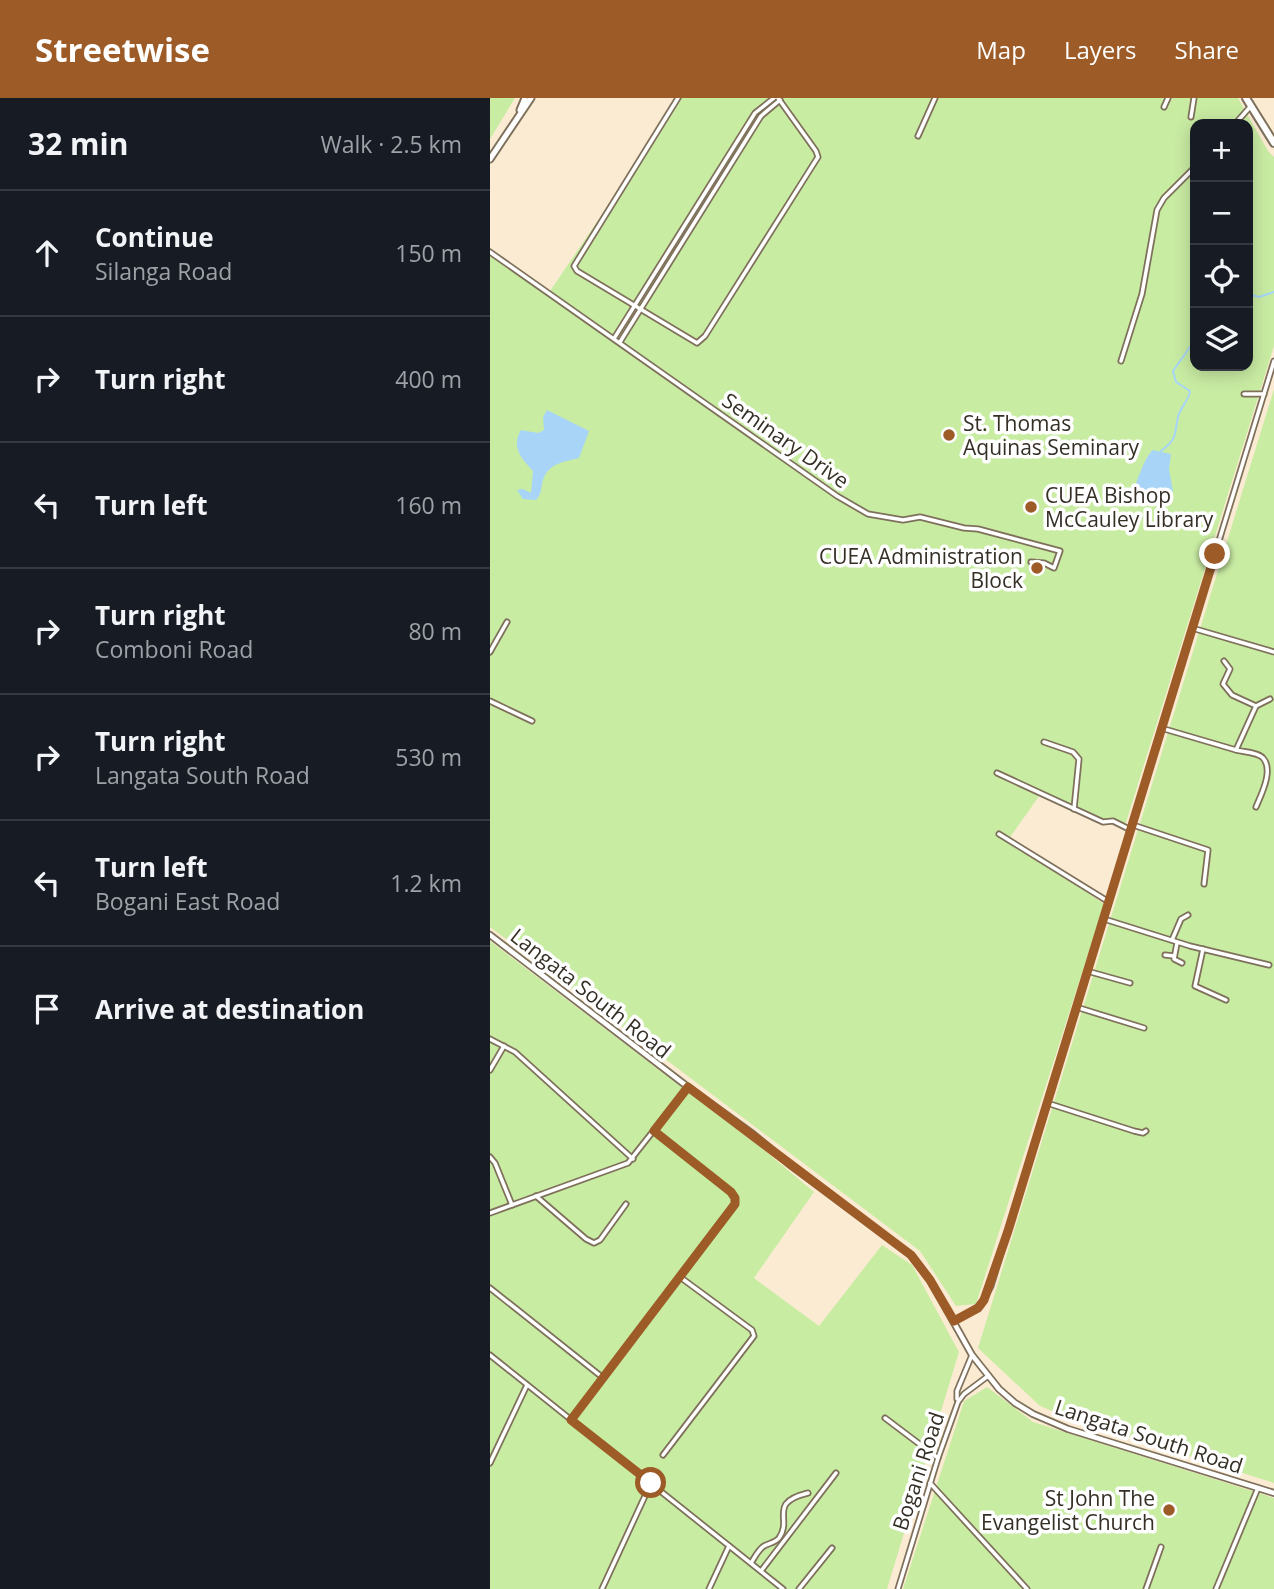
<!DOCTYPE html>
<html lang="en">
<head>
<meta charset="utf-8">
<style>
	:root { --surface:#171b24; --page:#20242c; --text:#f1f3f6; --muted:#9ea1a6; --line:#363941; --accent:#9d5c27 }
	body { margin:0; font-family:"Open Sans",sans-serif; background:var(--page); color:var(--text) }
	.controls { position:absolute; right:21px; top:21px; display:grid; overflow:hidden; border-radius:14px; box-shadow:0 4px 18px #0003 }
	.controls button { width:63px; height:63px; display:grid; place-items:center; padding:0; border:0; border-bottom:2px solid var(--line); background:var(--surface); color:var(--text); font:35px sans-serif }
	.stop { position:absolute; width:21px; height:21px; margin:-16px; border:5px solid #9d5c27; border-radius:50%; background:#fff }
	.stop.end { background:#9d5c27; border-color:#fff; box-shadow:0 2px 7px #0008 }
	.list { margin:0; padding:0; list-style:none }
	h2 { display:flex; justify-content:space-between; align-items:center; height:91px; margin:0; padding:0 28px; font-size:30px }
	h2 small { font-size:23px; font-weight:400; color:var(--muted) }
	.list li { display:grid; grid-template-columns:46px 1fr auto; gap:21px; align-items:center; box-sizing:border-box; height:126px; padding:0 28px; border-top:2px solid var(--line) }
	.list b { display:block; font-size:26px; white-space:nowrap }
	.list p { margin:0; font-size:23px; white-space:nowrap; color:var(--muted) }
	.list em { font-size:23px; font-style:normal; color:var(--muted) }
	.icon { flex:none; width:38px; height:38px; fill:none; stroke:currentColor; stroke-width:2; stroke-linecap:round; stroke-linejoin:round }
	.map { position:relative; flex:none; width:784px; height:1491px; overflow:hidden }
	header { display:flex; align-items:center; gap:42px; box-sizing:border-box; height:98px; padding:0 35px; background:var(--accent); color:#fff }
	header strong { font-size:33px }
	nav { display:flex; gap:38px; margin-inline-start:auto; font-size:24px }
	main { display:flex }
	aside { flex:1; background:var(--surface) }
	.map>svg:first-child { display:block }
	.green { fill:#c9eca3; fill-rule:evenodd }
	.water { fill:#a8d5f7 }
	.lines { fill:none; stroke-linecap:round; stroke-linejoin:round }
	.stream { stroke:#a8d5f7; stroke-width:2 }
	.minor-casing { stroke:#7e705b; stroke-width:7 }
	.tertiary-casing { stroke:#7e705b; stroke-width:8 }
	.secondary-casing { stroke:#7e705b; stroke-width:9 }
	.trunk-casing { stroke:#7e705b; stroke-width:10 }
	.minor { stroke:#fff; stroke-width:3.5 }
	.tertiary { stroke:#fff; stroke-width:4.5 }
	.secondary { stroke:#fff; stroke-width:5 }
	.trunk { stroke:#fff; stroke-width:6 }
	.route { stroke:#9d5c27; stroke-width:9 }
	.poi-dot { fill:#9d5c27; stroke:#fff; stroke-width:2.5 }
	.labels { text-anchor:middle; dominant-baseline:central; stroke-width:7; stroke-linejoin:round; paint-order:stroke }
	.poi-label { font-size:21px; fill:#352f26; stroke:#fff; text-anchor:start }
	.street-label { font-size:21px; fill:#352f26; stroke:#fff }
</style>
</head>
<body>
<header>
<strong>Streetwise</strong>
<nav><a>Map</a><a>Layers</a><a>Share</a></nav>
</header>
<main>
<aside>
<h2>32 min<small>Walk · 2.5 km</small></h2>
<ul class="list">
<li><svg class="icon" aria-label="ahead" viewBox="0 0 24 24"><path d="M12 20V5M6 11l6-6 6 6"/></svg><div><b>Continue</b><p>Silanga Road</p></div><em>150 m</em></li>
<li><svg class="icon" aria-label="right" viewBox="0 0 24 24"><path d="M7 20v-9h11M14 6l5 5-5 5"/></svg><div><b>Turn right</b></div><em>400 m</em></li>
<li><svg class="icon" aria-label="left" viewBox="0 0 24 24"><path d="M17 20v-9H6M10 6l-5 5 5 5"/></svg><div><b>Turn left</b></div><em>160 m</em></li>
<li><svg class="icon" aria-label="right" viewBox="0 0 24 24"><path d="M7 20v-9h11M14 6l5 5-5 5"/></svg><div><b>Turn right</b><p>Comboni Road</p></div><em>80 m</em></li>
<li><svg class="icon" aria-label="right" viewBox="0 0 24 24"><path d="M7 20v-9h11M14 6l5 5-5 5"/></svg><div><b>Turn right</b><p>Langata South Road</p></div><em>530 m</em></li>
<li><svg class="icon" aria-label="left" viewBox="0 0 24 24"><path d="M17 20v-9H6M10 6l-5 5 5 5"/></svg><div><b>Turn left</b><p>Bogani East Road</p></div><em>1.2 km</em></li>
<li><svg class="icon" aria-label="arrive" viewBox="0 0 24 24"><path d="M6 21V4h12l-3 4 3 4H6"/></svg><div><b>Arrive at destination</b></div></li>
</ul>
</aside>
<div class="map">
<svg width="784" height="1491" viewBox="0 0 784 1491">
	<rect width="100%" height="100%" fill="#fbebd3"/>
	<g class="green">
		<path d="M 0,0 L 25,0 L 0,41 Z"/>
		<path d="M 191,0 L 748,0 L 778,53 L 784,59 L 784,248 L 634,731 L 552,694 L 518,742 L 614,806 L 486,1206 L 466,1208 L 430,1153 L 0,829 L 0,156 L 60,193 ZM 705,26 L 758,26 L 758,268 L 705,268 Z"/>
		<path d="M 784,291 L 784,1385 L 584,1322 L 550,1308 L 488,1250 Z"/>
		<path d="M 0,843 L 274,1052 L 324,1094 L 264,1180 L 329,1228 L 392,1147 L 422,1167 L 469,1254 L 397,1491 L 0,1491 Z"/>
		<path d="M 497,1289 L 543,1324 L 784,1400 L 784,1491 L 413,1491 L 474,1303 Z"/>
	</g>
	<g class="water">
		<path d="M 57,312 L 99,333 L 89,360 C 72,364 56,366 52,386 C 51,393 51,396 46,402 L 33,401 L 27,392 L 33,391 L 41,395 L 43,373 C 31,360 21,349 31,332 L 48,335 L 54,332 L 53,319 Z"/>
		<path d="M 663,352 L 681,356 L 679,371 L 683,394 L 675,403 L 650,406 L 643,394 C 647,383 655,358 663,352 Z"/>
	</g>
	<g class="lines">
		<g class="stream">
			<path d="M 762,197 L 769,199 L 784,194"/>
			<path d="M 671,353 C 688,340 684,337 688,319 C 690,309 699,303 700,293 L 686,284 L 683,273 L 705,242"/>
		</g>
		<defs>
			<g id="minor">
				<path d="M 188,0 L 84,168 L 87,173 L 207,245 L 215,238 L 328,59 L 326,53 L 288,0"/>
				<path d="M 674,9 L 678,0"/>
				<path d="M 701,19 L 704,0"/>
				<path d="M 745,26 L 760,9"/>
				<path d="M 428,38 L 445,0"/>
				<path d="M 0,154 L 347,398 L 378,416 L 413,422 L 430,419 L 474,430 L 488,431 L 570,453 L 564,470 L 554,465 L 541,464"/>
				<path d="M 125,239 L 265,15 L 284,0"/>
				<path d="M 130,244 L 271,18 L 290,2"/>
				<path d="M 631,263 L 652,196 L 667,112 L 674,100 L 705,69"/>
				<path d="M 754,296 L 774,296"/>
				<path d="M 702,530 L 784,554"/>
				<path d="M 0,554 L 17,524"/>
				<path d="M 0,603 L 42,623"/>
				<path d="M 766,608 L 780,601"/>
				<path d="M 671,630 L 746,652 L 766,608 L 742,597 L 733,586 L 740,571 L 734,563"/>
				<path d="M 554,644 L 583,654 L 589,661 L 584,711"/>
				<path d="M 746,652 C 753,654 768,654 773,660 C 784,672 771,697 766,709"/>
				<path d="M 507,675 L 613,724 L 623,723 L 641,732"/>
				<path d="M 643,727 L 718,752 L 714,786"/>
				<path d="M 509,736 L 619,804"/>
				<path d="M 614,821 L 700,848 L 779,867"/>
				<path d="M 682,842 L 691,821 L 698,817"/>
				<path d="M 687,845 L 684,861 L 692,865"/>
				<path d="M 713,851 L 705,888 L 736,902"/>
				<path d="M 675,857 L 684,858"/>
				<path d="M 597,873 L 640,885"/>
				<path d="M 586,909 L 654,930"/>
				<path d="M 0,941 L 25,954 L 143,1061"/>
				<path d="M 0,972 L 14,948"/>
				<path d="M 557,1005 L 644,1033 L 653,1035 L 656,1033"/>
				<path d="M 0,1059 L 5,1065 L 22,1107"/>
				<path d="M 46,1098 L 96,1141 L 104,1145 L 110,1142 L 136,1106"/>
				<path d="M 0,1115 L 138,1065 L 198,989"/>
				<path d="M 0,1190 L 112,1279"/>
				<path d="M 464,1223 L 491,1207 L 501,1188 L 784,263"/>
				<path d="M 0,1257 L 293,1491"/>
				<path d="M 467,1301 L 467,1293 L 482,1257"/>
				<path d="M 395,1320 L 448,1360"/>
				<path d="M 81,1322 L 245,1106 L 245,1100 L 241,1094 L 165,1033"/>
				<path d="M 173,1357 L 264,1238 L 262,1232 L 190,1179"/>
				<path d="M 0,1365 L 37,1287"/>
				<path d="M 440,1385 L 537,1491"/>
				<path d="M 261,1465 C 265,1459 268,1452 274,1448 C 279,1445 285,1445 289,1440 C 303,1421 277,1405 318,1395"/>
				<path d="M 271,1473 L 346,1375"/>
				<path d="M 112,1491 L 161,1385"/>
				<path d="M 219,1491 L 239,1448"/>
				<path d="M 309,1491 L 342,1450"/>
				<path d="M 408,1491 L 448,1360 L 468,1304 L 474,1296 L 498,1278"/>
				<path d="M 656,1491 L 671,1449"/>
				<path d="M 726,1491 L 768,1390"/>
			</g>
			<path id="tertiary" d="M 0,837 L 198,989 L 263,1036 L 299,1066 L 421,1157 L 440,1182 L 482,1257 L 509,1291 L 525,1305 L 543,1316 L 578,1331 L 784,1395"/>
			<g id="secondary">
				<path d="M 30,12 L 35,0"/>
				<path d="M 0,61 L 41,0"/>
			</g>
			<path id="trunk" d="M 756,0 L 784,45"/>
		</defs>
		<use href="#minor" class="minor-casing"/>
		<use href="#tertiary" class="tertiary-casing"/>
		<use href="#secondary" class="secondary-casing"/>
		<use href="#trunk" class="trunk-casing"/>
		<use href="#minor" class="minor"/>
		<use href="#tertiary" class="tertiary"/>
		<use href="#secondary" class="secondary"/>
		<use href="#trunk" class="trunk"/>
	</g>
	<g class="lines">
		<path class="route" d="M 161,1385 L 81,1322 L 245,1106 L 245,1100 L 241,1094 L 164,1033 L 198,989 L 421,1157 L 440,1182 L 464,1223 L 488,1210 L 494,1202 L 518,1133 L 725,456"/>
	</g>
	<g class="poi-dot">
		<circle cx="459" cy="337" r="7"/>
		<circle cx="541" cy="409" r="7"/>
		<circle cx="547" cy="470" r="7"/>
		<circle cx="679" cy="1412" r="7"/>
	</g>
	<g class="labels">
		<g class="poi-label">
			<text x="473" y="325">St. Thomas<tspan x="473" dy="24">Aquinas Seminary</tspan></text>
			<text x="555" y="397">CUEA Bishop<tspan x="555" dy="24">McCauley Library</tspan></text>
			<text x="533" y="458" text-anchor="end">CUEA Administration<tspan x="533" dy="24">Block</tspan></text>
			<text x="665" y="1400" text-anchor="end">St John The<tspan x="665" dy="24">Evangelist Church</tspan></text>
		</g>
		<g class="street-label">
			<text transform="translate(296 342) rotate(35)">Seminary Drive</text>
			<text transform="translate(101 895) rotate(38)">Langata South Road</text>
			<text transform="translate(659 1338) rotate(18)">Langata South Road</text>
			<text transform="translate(428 1373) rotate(-72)">Bogani Road</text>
		</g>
	</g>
</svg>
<div class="controls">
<button>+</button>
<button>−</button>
<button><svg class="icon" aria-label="locate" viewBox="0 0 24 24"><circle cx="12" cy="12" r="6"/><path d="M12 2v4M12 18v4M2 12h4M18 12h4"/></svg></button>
<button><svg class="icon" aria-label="layers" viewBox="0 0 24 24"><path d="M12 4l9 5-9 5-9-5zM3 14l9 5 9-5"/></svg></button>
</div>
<div class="stop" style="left:161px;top:1385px"></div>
<div class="stop end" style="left:725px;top:456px"></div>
</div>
</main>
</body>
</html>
